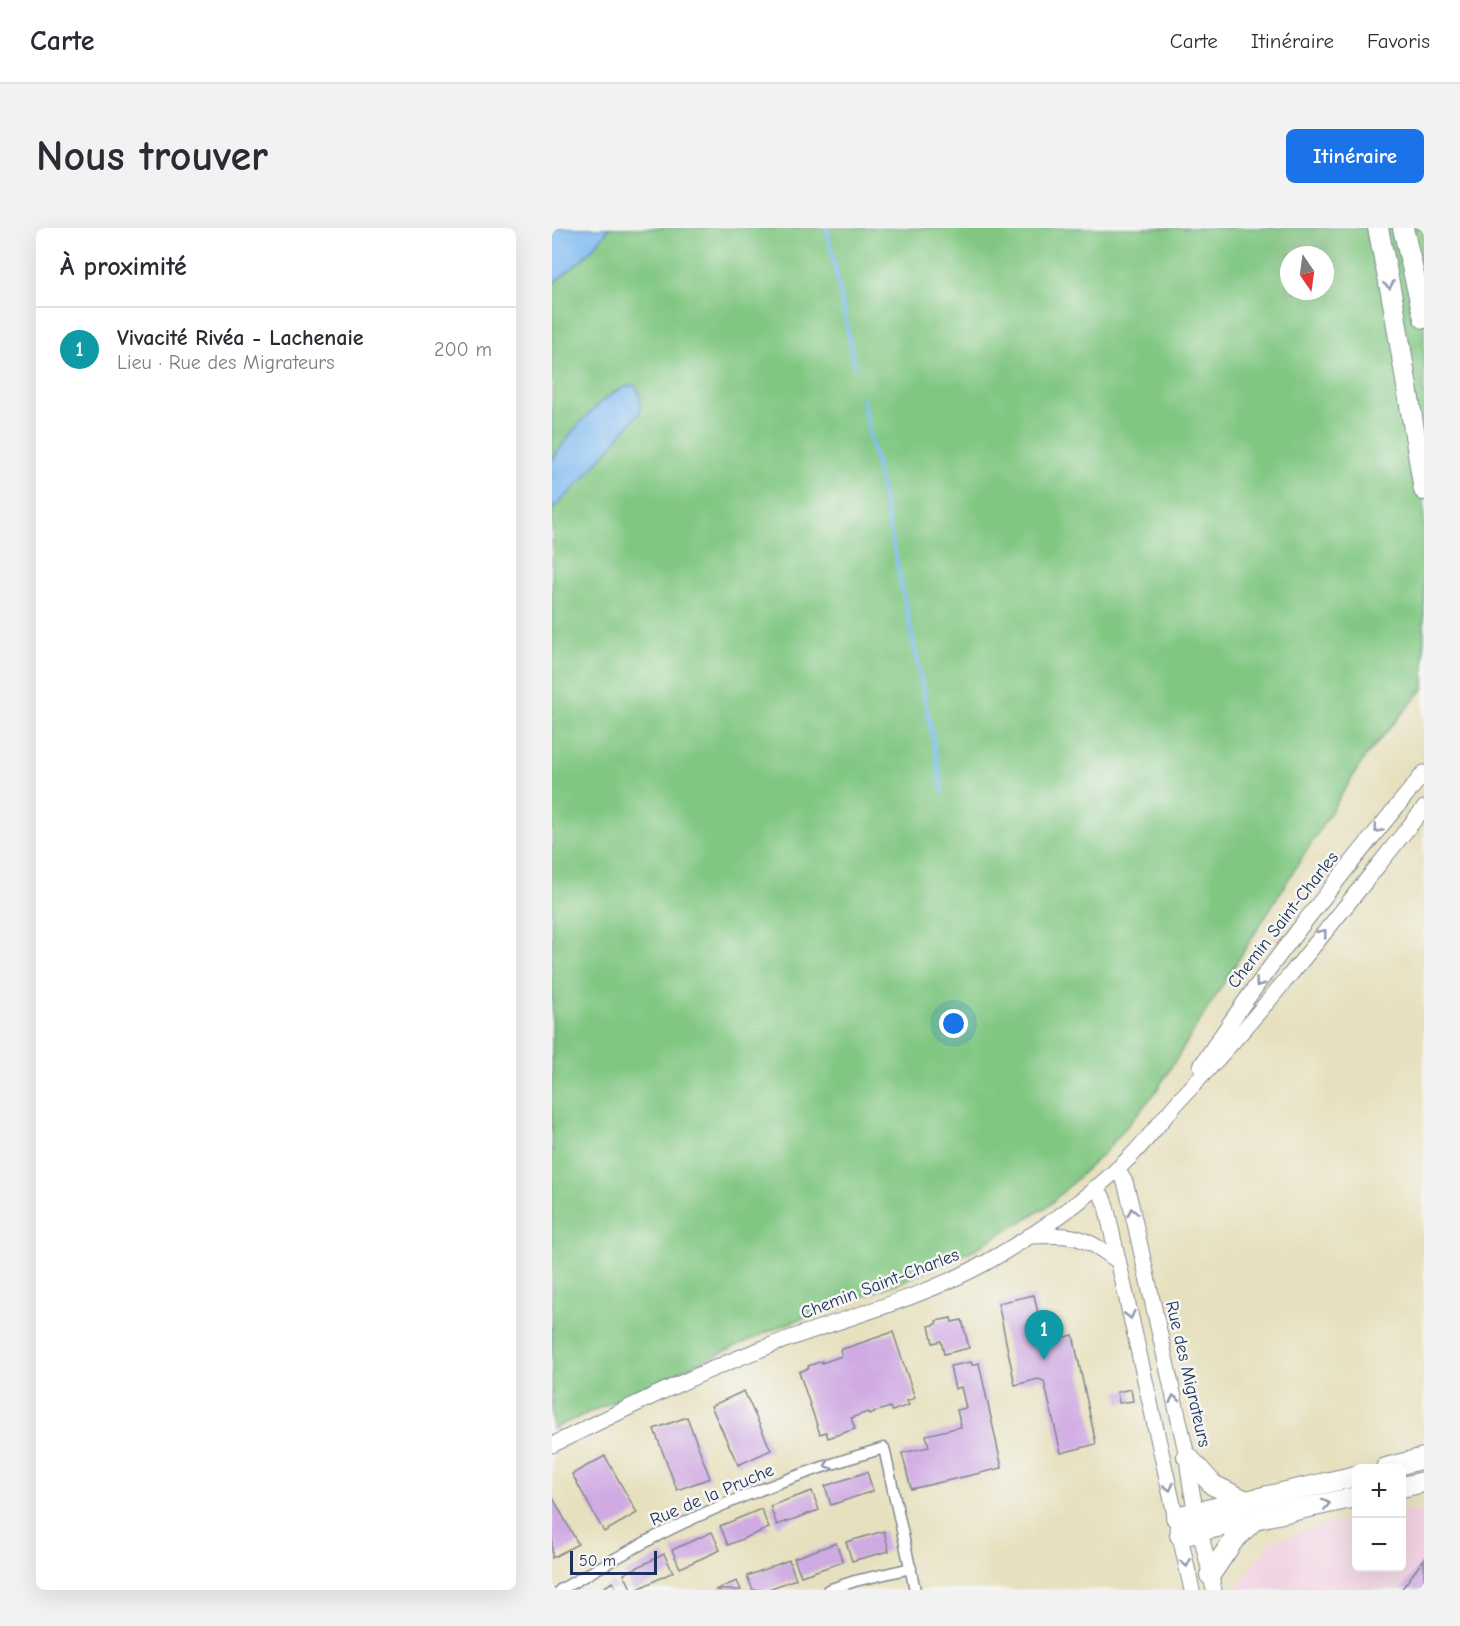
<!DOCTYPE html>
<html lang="fr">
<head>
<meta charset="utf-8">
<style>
	:root { --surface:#fff; --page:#f2f2f3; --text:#2b2b33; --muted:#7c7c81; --line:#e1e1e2; --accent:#1a73e8 }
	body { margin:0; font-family:"Comic Neue",sans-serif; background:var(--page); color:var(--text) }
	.controls { position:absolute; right:18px; bottom:18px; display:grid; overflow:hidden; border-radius:9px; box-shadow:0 6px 24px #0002 }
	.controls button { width:54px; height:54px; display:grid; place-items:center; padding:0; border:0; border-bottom:2px solid var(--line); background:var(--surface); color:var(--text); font:30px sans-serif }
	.compass { position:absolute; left:728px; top:18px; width:54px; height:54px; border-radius:50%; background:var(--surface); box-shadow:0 6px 24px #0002; rotate:167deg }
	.scale { position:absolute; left:18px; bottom:15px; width:87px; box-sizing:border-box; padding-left:6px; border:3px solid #1b2f5e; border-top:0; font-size:16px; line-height:21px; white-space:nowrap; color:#1b2f5e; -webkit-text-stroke:4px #f6f6f2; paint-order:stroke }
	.you { position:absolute; left:402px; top:796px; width:21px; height:21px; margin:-15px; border:4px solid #fff; border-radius:50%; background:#1a73e8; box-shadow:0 0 0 9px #1a73e833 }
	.badge { display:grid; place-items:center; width:39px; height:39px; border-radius:50%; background:var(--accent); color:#fff; font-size:20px; font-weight:700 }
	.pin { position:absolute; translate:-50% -50px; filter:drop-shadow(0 2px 3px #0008) }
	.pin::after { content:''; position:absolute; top:32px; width:21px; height:18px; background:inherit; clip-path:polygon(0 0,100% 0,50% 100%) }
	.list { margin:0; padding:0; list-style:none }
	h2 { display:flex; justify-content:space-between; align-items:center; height:78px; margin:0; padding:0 24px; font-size:26px }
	h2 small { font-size:20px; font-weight:400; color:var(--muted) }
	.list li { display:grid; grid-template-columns:39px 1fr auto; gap:18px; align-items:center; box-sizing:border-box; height:84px; padding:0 24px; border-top:2px solid var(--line) }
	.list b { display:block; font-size:22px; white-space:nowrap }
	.list p { margin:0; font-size:20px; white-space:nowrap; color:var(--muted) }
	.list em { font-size:20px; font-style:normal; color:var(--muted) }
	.map { position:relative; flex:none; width:872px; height:1362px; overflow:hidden; border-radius:9px }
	header { display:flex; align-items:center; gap:36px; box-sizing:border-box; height:84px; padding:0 30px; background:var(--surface); border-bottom:2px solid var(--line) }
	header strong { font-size:28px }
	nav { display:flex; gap:33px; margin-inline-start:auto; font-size:21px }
	.intro { display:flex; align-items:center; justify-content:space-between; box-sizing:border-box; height:144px; padding:0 36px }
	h1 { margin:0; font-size:42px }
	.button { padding:15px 27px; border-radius:9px; background:var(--accent); color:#fff; font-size:21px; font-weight:700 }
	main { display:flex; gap:36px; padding:0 36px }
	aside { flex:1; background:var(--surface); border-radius:9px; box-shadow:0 6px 24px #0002 }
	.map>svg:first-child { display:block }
	.built { fill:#f1d0e2 }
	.green { fill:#81c782; stroke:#4e7b70; stroke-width:1.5; fill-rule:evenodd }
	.water { fill:#7fbcf2; stroke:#4d76a8; stroke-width:1.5 }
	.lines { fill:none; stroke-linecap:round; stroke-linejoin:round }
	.stream { stroke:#7fbcf2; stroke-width:4 }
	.building { fill:#d0abe3 }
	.street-casing { stroke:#81888e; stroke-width:13 }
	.secondary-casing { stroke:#81888e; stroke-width:17 }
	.highway-casing { stroke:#81888e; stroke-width:22 }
	.street { stroke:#fff; stroke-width:10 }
	.secondary { stroke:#fff; stroke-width:15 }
	.highway { stroke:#fff; stroke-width:20 }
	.oneway { stroke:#8d97ae }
	.labels { text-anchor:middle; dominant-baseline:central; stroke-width:5; stroke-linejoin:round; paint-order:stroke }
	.street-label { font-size:18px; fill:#1b2f5e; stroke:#f6f6f2 }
</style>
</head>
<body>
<header>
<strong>Carte</strong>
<nav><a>Carte</a><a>Itinéraire</a><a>Favoris</a></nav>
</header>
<div class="intro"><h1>Nous trouver</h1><a class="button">Itinéraire</a></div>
<main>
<aside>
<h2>À proximité<small></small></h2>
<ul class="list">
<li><span class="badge" style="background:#0f9aa8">1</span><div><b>Vivacité Rivéa - Lachenaie</b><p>Lieu · Rue des Migrateurs</p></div><em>200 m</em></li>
</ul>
</aside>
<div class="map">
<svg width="872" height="1362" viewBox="0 0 872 1362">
	<rect width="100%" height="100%" fill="#f6f6f2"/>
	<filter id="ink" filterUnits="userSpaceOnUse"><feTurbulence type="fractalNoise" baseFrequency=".0167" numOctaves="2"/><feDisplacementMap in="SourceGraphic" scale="12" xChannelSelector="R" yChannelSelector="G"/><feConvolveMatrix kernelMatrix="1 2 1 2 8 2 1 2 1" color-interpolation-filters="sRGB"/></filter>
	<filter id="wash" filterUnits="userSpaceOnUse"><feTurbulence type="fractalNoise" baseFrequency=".008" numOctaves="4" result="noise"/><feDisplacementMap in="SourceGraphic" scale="24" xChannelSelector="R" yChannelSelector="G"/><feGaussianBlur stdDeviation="1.35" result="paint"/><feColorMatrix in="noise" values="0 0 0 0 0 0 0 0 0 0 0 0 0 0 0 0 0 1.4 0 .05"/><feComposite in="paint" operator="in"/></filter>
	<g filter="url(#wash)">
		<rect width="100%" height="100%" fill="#e7e0be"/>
		<path class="built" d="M 872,1282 L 872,1362 L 684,1362 L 718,1314 L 767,1298 L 804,1290 L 804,1340 L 850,1340 L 850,1284 Z"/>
		<path class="green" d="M 57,0 L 872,0 L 872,460 L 813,529 L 603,865 L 554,923 L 496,978 L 425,1020 L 345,1056 L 229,1098 L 0,1201 L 0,282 L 32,250 L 88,184 C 89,174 89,166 83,158 C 54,158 15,210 0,233 L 0,56 C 18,42 45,19 57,0 ZM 737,27 L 773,27 L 773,63 L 737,63 Z"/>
		<g class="water">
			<path d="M 0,0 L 57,0 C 45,19 18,42 0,56 Z"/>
			<path d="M 83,157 C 89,166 89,174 88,184 L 32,250 L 0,282 C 0,267 0,250 0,235 C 1,230 6,224 9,219 C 22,200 58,158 83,157 Z"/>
		</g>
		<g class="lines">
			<g class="stream">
				<path d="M 275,0 L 303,140"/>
				<path d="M 310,170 L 363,421 L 391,564"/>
			</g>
		</g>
		<g id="blocks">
			<g class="building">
				<path d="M 482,1067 L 492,1114 L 521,1107 L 544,1216 L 509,1225 L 492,1153 L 486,1151 L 463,1157 L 446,1075 Z"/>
				<path d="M 399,1090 L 400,1094 L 410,1092 L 417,1120 L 392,1126 L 389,1113 L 381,1115 L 377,1098 L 385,1096 L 384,1093 Z"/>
				<path d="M 341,1104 L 363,1170 L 355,1173 L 357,1177 L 340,1183 L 338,1179 L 317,1186 L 316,1184 L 299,1190 L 303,1201 L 276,1210 L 274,1204 L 268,1206 L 247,1144 L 257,1140 L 256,1138 L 270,1133 L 270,1135 L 290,1128 L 288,1122 Z"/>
				<path d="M 419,1134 L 420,1137 L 427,1135 L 450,1240 L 359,1261 L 350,1225 L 377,1219 L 374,1207 L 409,1199 L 405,1182 L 414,1180 L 409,1159 L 403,1161 L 398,1138 Z"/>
				<path d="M 579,1161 L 581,1173 L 567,1175 L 565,1164 Z"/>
				<path d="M 192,1163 L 219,1222 L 186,1237 L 159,1178 Z"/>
				<path d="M 135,1189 L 158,1250 L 125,1262 L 102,1201 Z"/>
				<path d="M 53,1228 L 85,1285 L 52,1304 L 20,1246 Z"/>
				<path d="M 315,1244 L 321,1263 L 279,1277 L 273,1258 Z"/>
				<path d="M 260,1263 L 267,1282 L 225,1297 L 218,1278 Z"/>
				<path d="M 0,1268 L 26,1316 L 0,1330 Z"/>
				<path d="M 209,1281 L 217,1300 L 176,1317 L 168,1298 Z"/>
				<path d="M 332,1303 L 337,1323 L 300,1333 L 294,1314 Z"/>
				<path d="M 160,1304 L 168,1322 L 128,1340 L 120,1322 Z"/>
				<path d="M 284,1315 L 291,1334 L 249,1348 L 242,1330 Z"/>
				<path d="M 112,1326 L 121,1344 L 84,1362 L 80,1362 L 72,1346 Z"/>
				<path d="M 872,1331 L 872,1362 L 849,1362 Z"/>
				<path d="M 237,1332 L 244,1351 L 214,1362 L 201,1362 L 195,1348 Z"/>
				<path d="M 185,1353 L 189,1362 L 163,1362 Z"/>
				<path d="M 61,1354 L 65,1362 L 47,1362 Z"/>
			</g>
		</g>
	</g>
	<g filter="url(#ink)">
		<use href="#blocks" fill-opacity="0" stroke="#81888e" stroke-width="1.5"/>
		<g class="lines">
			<defs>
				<g id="street">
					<path d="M 8,1362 C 47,1340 85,1317 125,1298 C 192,1266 262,1240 332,1220 L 363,1362"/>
					<path d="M 276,1362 L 303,1353 L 359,1340"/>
				</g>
				<g id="secondary">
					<path d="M 649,838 C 716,735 795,640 872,545"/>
					<path d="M 565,941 L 573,954 L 578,973 L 635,1228 C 639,1273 652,1317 662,1362"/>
					<path d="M 544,959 L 550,968 L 554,978 L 640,1362"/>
					<path d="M 477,1008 C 495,1008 516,1005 533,1013 C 545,1017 555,1026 566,1033"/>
					<path d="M 0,1217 C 71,1182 143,1146 217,1118 C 290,1090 367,1072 435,1034 C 486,1005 537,970 578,929 C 598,909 614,886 633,866 C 719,776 794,677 872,580"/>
				</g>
				<g id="highway">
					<path d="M 826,0 L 842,80 L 872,262"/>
					<path d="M 851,0 L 872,90"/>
					<path d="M 635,1228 L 661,1257 L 694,1273"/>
					<path d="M 834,1240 L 872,1230"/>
					<path d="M 850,1259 L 872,1254"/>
					<path d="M 624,1289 L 804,1248"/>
					<path d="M 628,1307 L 804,1269"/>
					<path d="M 658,1347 L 681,1313 L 702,1292"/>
				</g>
			</defs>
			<use href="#street" class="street-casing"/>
			<use href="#secondary" class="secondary-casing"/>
			<use href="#highway" class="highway-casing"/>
			<use href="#street" class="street"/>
			<use href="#secondary" class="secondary"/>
			<use href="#highway" class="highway"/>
		</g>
		<defs><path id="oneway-chevron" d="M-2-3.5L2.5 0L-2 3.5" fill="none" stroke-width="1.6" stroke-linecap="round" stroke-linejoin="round" transform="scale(1.5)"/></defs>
		<g class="oneway">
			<use href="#oneway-chevron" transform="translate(837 57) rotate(79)"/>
			<use href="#oneway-chevron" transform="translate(826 601) rotate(129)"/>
			<use href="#oneway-chevron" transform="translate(771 705) rotate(-51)"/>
			<use href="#oneway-chevron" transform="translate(707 755) rotate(127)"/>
			<use href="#oneway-chevron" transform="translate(580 984) rotate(-102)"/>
			<use href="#oneway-chevron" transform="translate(578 1087) rotate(77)"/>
			<use href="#oneway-chevron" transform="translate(622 1171) rotate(-103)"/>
			<use href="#oneway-chevron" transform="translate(276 1237) rotate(161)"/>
			<use href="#oneway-chevron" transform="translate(617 1259) rotate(77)"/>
			<use href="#oneway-chevron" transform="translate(774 1276) rotate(-13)"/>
			<use href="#oneway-chevron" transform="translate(634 1335) rotate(78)"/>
		</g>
	</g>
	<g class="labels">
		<g class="street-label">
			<text transform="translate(731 692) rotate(-52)">Chemin Saint-Charles</text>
			<text transform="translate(328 1056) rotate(-21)">Chemin Saint-Charles</text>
			<text transform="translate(636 1146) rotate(77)">Rue des Migrateurs</text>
			<text transform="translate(160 1267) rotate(-23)">Rue de la Pruche</text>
		</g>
	</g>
</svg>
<div class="controls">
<button>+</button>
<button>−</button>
</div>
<svg class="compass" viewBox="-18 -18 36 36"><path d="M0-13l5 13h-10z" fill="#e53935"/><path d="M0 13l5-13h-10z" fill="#7c7c81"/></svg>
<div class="scale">50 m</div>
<div class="you"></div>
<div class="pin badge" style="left:492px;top:1132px;background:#0f9aa8">1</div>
</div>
</main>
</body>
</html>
